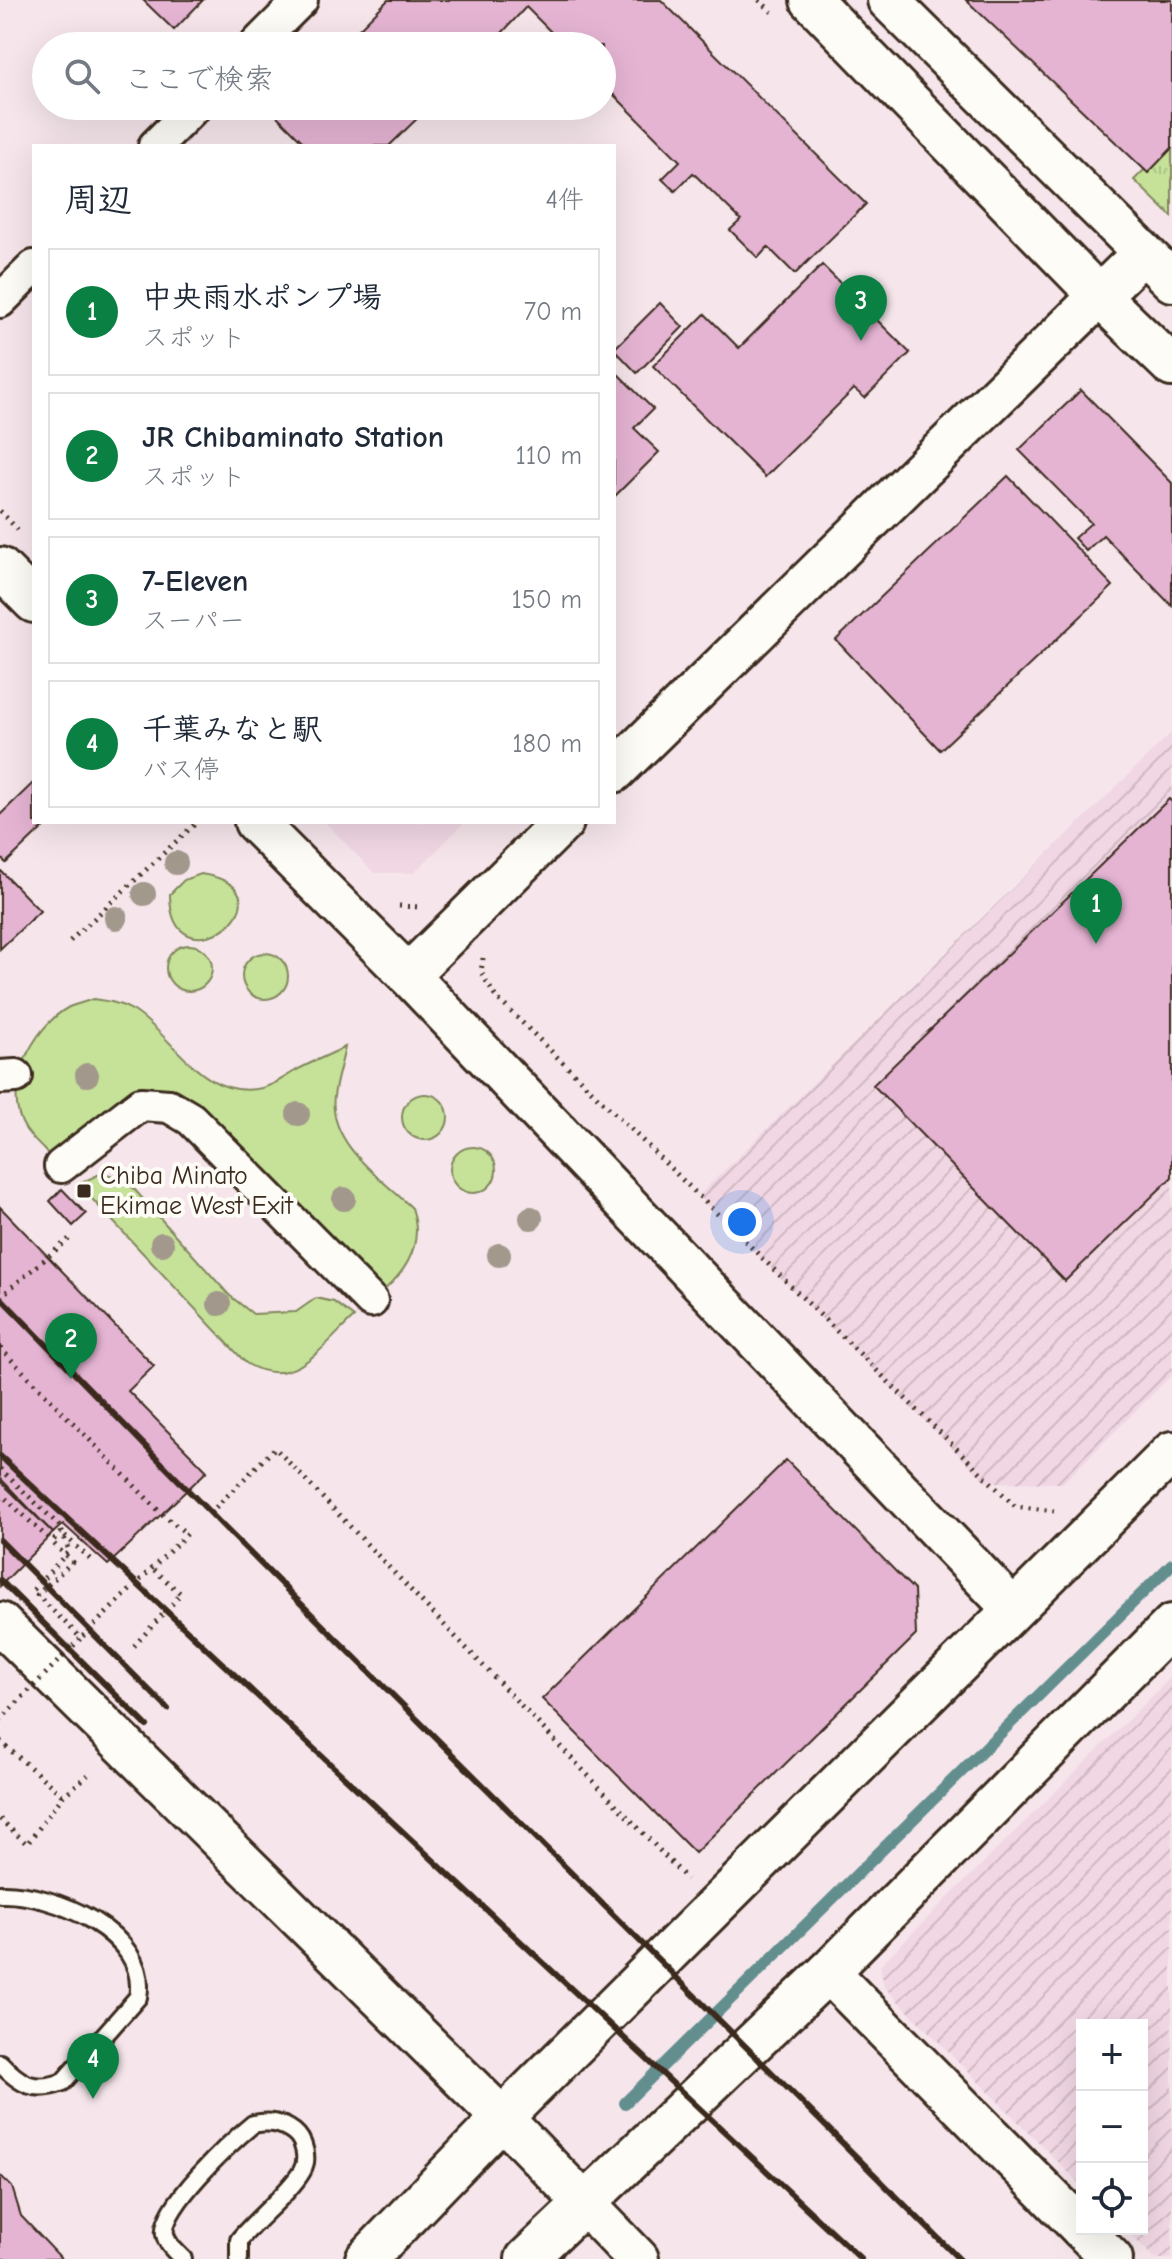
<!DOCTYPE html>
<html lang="ja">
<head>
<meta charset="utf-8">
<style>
	:root { --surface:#fff; --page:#f6f6f7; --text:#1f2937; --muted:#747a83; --line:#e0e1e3; --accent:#0b8043 }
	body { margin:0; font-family:"Comic Neue","Klee One",sans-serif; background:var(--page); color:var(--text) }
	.controls { position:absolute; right:24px; bottom:24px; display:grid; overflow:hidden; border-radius:0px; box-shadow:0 8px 32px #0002 }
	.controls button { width:72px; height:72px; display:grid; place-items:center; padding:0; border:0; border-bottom:2px solid var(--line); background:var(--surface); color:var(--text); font:40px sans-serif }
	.you { position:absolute; left:742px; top:1222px; width:28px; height:28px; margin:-20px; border:6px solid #fff; border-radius:50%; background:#1a73e8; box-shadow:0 0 0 12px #1a73e833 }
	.badge { display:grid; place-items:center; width:52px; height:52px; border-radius:50%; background:var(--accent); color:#fff; font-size:26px; font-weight:700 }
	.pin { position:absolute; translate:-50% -66px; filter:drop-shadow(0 2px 4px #0008) }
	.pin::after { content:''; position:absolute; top:42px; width:28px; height:24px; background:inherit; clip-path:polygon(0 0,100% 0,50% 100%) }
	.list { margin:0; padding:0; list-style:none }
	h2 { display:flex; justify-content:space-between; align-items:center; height:104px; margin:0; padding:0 32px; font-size:34px }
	h2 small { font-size:26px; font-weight:400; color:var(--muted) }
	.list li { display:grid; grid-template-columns:52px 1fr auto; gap:24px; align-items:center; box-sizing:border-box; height:128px; margin:0 16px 16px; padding:0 16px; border:2px solid var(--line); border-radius:0px }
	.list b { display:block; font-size:30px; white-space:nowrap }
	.list p { margin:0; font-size:26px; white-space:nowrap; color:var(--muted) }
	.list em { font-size:26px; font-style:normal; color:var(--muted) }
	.icon { flex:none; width:44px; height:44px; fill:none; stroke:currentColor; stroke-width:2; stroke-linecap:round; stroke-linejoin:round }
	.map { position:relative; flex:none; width:1172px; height:2259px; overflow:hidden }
	.search { position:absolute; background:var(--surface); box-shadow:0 8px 32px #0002; left:32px; top:32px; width:584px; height:88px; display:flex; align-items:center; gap:20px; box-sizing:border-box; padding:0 28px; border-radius:44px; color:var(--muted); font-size:30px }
	.panel { position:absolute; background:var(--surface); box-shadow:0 8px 32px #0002; left:32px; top:144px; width:584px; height:680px; border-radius:0px }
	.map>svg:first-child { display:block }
	.built { fill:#f1d7e4 }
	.industrial { fill:url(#industrial-furrows) }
	.green { fill:#c6e299; stroke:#80865c; stroke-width:2 }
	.park { fill:url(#park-tufts); stroke:#80865c; stroke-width:2 }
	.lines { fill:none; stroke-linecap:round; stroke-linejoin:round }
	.stream { stroke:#648e8e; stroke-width:12 }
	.building { fill:#e5b4d3; stroke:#3b2a1e; stroke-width:2 }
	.service-casing { stroke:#3b2a1e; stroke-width:22 }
	.minor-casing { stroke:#3b2a1e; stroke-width:38 }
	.tertiary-casing { stroke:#3b2a1e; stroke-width:46 }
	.path { stroke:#3b2a1e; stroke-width:5; stroke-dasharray:2 6; stroke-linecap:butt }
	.service { stroke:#fdfcf7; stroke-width:16 }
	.minor { stroke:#fdfcf7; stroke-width:32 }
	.tertiary { stroke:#fdfcf7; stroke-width:40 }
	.rail { stroke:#3b2a1e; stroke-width:6 }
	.path-bridge { stroke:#3b2a1e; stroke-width:5; stroke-dasharray:2 6; stroke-linecap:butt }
	.tree { fill:#a2988c }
	.poi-dot { fill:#3b2a1e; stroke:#fdfcf7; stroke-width:3 }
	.labels { text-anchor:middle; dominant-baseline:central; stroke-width:8; stroke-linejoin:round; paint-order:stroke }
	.poi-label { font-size:26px; fill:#3b2a1e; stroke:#fdfcf7; text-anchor:start }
</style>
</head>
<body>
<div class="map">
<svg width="1172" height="2259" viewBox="0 0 1172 2259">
	<defs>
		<pattern id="industrial-furrows" width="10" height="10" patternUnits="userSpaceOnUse" patternTransform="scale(2)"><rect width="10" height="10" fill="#f1d7e4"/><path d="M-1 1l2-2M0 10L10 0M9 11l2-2" fill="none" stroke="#d0b9c3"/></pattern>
		<pattern id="park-tufts" width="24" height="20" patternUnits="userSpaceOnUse" patternTransform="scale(2)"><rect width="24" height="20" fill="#c6e299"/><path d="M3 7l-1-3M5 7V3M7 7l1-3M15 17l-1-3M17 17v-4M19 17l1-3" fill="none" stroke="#abc283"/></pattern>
	</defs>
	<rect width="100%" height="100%" fill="#f6e6ec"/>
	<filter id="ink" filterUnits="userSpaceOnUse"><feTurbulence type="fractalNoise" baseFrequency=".0125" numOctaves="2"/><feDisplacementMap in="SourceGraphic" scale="16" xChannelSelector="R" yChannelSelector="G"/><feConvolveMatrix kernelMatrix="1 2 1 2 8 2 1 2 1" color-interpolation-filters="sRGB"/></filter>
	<g filter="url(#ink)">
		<path class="built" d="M 325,822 L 465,822 L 414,873 L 374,873 Z"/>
		<g class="industrial">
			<path d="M 1172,732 L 1172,1375 L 1063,1483 L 986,1482 L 698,1196 Z"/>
			<path d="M 1172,1676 L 1172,2259 L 1155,2259 L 1125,2229 L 1142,2229 L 1142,2025 L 1082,2025 L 1082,2186 L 884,1987 L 880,1965 Z"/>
		</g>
		<g class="green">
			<path d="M 201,874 C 306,891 170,994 170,894 L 184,880 Z"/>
			<circle cx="189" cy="968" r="23"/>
			<circle cx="265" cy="976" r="23"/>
			<path d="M 93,999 C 108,1001 121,1003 134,1011 C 176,1038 202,1101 262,1088 C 275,1085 283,1078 295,1071 C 311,1062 329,1055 345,1047 C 342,1063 336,1080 334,1096 C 328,1144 381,1178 412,1208 C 426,1249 401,1278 371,1301 L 169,1106 L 61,1166 C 50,1155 35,1143 26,1130 C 0,1092 32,1027 69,1007 C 76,1004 86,1002 93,999 Z"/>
			<circle cx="425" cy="1117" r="23"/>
			<circle cx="473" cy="1170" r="23"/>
			<path d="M 102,1173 L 125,1179 L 229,1295 L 253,1314 L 296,1312 L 316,1298 L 334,1302 L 354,1317 C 321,1347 293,1392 246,1363 L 78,1184 Z"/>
		</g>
		<path class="park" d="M 1172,142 L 1172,217 L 1134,180 Z"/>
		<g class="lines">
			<path class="stream" d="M 625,2103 L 1172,1564"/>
		</g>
		<g class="building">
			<path d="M 143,0 L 203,0 L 174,30 Z"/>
			<path d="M 388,0 L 661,0 L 866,204 L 795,274 L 768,247 L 758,258 L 730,230 L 741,220 L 693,173 L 675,191 L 662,179 L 680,161 L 602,83 L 602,46 L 565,46 L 526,7 L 490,46 L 342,46 Z"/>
			<path d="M 966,0 L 1172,0 L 1172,148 L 1148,173 Z"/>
			<path d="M 281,106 L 430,106 L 389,146 L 307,146 L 274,113 Z"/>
			<path d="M 822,265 L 910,353 L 865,398 L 854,389 L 765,477 L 653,366 L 705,314 L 739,348 Z"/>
			<path d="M 660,303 L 683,327 L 637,373 L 614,349 Z"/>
			<path d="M 614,370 L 653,409 L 634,428 L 659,452 L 614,497 Z"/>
			<path d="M 1081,390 L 1172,483 L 1172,606 L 1103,535 L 1086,551 L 1074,538 L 1091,523 L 1019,450 Z"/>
			<path d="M 1008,476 L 1113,586 L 940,750 L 836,640 Z"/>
			<path d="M 34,782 L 34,822 L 49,822 L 6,863 L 0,857 L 0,815 Z"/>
			<path d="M 1169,799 L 1172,802 L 1172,1177 L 1065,1281 L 873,1085 Z"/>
			<path d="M 0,870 L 40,911 L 0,949 Z"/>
			<path d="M 62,1189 L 86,1214 L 73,1226 L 50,1201 Z"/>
			<path d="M 0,1207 L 154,1366 L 128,1391 L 207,1471 L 108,1565 L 63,1524 L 53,1533 L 0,1478 Z"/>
			<path d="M 786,1460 L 914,1590 L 916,1635 L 695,1853 L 542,1699 Z"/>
			<path d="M 0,1481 L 53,1533 L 0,1586 Z"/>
			<path d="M 0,2175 L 12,2187 L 21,2216 L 62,2259 L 0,2259 Z"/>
		</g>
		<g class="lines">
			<defs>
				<g id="service">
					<path d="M 0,1894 C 52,1892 150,1933 138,1997 L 63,2082 C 34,2093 20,2084 0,2063"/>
					<path d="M 183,2259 C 176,2252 167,2245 165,2234 C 160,2208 232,2141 253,2124 C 269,2121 281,2122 294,2132 C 304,2140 309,2159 302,2171 C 290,2192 256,2219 239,2240 L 239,2259"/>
				</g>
				<g id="minor">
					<path d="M 255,46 L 301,0"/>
					<path d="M 155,146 L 195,106"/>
					<path d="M 0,301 L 34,267"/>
					<path d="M 0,1077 L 16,1076"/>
					<path d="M 61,1166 L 141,1104 L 169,1106 L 191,1119 L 371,1301"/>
				</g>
				<g id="tertiary">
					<path d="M 811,0 L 1098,295 L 1172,366"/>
					<path d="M 888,0 L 1172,281"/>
					<path d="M 0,568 L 34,602"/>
					<path d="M 614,772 L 1143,253"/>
					<path d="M 255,822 L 408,975 L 1013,1609"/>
					<path d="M 408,975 L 563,822"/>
					<path d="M 0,1623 L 502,2118 L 638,2259"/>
					<path d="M 828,1972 L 1082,2229"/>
					<path d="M 1082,2229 L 1112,2259"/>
					<path d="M 366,2259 L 502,2118 L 1172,1452"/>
					<path d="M 526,2259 L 828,1972 L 1172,1625"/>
				</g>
			</defs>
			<use href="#service" class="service-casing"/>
			<use href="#minor" class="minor-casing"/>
			<use href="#tertiary" class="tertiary-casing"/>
			<g class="path">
				<path d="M 759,0 L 772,12"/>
				<path d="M 0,511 L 19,531"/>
				<path d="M 399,906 L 420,907"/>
				<path d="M 70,941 L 197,822"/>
				<path d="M 483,958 L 481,972 L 495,996 L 1015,1506 L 1054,1511"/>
				<path d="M 0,1297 L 69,1239"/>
				<path d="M 0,1348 L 162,1514 L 187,1534 L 81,1638"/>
				<path d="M 0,1469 L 60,1526 L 69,1551 L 32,1591"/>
				<path d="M 0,1499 L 3,1496 L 52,1542"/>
				<path d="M 210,1513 L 275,1448 L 687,1879"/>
				<path d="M 134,1646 L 181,1594 L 152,1568"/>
				<path d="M 0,1741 L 63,1796"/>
				<path d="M 0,1819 L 27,1844 L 63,1796 L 88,1775"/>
			</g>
			<use href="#service" class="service"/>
			<use href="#minor" class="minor"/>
			<use href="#tertiary" class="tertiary"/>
			<g class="rail">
				<path d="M 0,1297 L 223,1526 L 959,2259"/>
				<path d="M 0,1456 L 861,2259"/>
				<path d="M 0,1540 L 168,1709"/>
				<path d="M 0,1580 L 147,1726"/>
			</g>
			<path class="path-bridge" d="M 0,1720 L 81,1638 L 37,1595 L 72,1562 L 52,1542 L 61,1532 L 91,1560"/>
		</g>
		<g class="tree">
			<circle cx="176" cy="863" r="12"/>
			<circle cx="144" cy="894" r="12"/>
			<circle cx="116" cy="918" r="12"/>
			<circle cx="87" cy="1075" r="12"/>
			<circle cx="298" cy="1114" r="12"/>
			<circle cx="344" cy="1199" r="12"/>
			<circle cx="531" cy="1218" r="12"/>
			<circle cx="162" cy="1244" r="12"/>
			<circle cx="499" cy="1255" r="12"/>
			<circle cx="219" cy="1304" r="12"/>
		</g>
	</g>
	<rect class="poi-dot" x="76" y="1183" width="16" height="16" rx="4"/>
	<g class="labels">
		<g class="poi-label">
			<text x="100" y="1176">Chiba Minato<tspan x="100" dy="30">Ekimae West Exit</tspan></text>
		</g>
	</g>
</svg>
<div class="controls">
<button>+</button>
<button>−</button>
<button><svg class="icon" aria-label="locate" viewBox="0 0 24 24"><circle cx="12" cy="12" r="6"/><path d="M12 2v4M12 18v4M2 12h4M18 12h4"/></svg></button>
</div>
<div class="you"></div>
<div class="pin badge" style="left:1096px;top:944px">1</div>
<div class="pin badge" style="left:71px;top:1379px">2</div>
<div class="pin badge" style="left:861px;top:341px">3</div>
<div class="pin badge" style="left:93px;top:2099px">4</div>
<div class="search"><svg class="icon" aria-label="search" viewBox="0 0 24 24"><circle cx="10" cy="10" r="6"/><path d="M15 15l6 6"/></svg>ここで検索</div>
<section class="panel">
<h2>周辺<small>4件</small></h2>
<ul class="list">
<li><span class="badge">1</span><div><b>中央雨水ポンプ場</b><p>スポット</p></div><em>70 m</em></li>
<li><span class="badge">2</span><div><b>JR Chibaminato Station</b><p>スポット</p></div><em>110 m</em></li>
<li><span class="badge">3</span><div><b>7-Eleven</b><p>スーパー</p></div><em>150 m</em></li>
<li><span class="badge">4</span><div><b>千葉みなと駅</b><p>バス停</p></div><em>180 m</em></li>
</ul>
</section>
</div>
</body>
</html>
